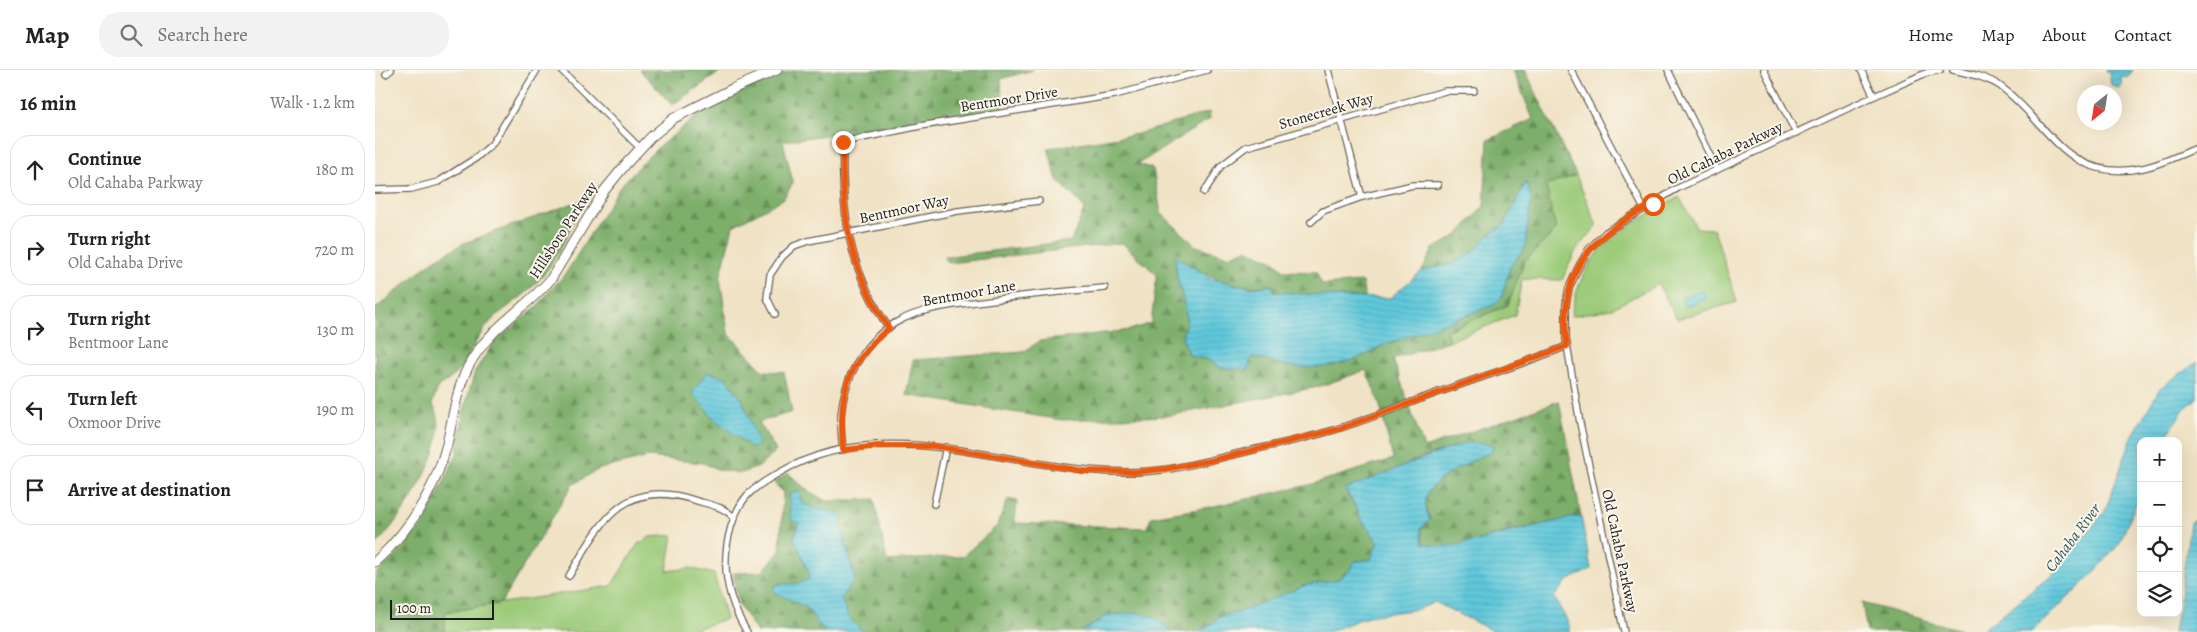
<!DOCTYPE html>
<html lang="en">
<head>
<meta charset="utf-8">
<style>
	:root { --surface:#fff; --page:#f2f2f2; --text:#222; --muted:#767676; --line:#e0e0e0 }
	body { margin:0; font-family:Alegreya,serif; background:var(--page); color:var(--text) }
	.controls { position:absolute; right:15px; bottom:15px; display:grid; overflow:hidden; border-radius:10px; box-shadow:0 5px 20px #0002 }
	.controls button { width:45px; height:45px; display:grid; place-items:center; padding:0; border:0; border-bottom:1px solid var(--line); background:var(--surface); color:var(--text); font:25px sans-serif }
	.compass { position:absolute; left:1702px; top:15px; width:45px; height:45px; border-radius:50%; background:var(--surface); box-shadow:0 5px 20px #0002; rotate:210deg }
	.scale { position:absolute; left:15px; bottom:12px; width:104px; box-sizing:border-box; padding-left:5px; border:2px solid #1c1c1c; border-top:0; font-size:14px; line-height:18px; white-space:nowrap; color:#1c1c1c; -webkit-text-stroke:4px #fbf7ec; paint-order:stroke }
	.stop { position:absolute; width:15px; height:15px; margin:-11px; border:4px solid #ea580c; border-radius:50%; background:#fff }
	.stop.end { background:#ea580c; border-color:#fff; box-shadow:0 1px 5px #0008 }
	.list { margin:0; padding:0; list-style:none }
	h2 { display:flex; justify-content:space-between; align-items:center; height:65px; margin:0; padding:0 20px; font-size:21px }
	h2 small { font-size:16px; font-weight:400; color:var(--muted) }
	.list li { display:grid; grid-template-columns:32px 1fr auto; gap:15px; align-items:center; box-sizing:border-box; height:70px; margin:0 10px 10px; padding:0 10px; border:1px solid var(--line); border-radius:20px }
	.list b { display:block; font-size:19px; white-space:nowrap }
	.list p { margin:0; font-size:16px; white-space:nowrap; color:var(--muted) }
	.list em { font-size:16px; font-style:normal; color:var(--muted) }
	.icon { flex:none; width:28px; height:28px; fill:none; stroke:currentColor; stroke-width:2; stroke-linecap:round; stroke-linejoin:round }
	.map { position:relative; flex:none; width:1822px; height:562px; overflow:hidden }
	header { display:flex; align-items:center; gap:30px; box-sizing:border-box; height:70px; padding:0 25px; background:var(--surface); border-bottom:1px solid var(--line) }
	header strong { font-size:24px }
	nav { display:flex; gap:28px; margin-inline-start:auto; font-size:18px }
	.search { width:350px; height:45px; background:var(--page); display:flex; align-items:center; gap:12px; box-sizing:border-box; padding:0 18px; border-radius:20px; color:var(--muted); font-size:19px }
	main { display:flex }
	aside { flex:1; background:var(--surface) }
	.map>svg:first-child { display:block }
	.green { fill:#9ccb7a; stroke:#5c744b }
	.forest { fill:url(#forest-firs); stroke:#4c6643 }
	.water { fill:url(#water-rules); stroke:#3e727c }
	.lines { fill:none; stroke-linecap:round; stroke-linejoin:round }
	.street-casing { stroke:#666157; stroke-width:8 }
	.secondary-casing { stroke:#666157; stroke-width:11 }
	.street { stroke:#fff; stroke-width:5.5 }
	.secondary { stroke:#fff; stroke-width:9 }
	.route { stroke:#ea580c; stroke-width:6 }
	.labels { text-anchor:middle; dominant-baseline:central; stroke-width:4; stroke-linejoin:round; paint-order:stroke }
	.street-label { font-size:15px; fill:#1c1c1c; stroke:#fbf7ec }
	.water-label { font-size:16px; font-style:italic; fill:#33585f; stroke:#fbf7ec }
</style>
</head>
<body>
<header>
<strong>Map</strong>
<div class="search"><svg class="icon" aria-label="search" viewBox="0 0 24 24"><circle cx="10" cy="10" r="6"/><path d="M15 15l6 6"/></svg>Search here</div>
<nav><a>Home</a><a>Map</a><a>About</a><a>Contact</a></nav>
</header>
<main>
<aside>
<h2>16 min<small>Walk · 1.2 km</small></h2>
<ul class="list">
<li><svg class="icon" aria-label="ahead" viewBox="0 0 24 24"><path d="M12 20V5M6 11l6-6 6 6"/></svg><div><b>Continue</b><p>Old Cahaba Parkway</p></div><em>180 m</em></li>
<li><svg class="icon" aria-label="right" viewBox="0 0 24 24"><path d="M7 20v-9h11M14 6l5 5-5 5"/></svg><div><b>Turn right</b><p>Old Cahaba Drive</p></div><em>720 m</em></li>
<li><svg class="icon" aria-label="right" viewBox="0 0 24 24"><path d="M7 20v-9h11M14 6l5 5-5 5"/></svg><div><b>Turn right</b><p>Bentmoor Lane</p></div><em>130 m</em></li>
<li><svg class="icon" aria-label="left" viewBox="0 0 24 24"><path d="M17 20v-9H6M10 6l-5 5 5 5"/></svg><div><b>Turn left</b><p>Oxmoor Drive</p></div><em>190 m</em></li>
<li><svg class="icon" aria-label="arrive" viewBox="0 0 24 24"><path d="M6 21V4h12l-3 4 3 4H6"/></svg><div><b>Arrive at destination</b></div></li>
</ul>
</aside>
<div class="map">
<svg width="1822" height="562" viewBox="0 0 1822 562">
	<defs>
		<pattern id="forest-firs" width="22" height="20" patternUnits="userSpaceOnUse" patternTransform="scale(1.25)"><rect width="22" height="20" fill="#7daf6a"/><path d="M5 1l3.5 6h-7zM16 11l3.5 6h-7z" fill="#668e56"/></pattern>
		<pattern id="water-rules" width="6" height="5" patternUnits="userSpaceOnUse" patternTransform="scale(1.25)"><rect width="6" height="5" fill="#5fc8db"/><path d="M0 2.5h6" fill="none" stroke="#52abbb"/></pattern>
	</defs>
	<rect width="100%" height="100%" fill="#fbf7ec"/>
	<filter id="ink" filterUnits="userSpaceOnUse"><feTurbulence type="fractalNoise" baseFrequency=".02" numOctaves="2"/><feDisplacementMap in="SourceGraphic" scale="10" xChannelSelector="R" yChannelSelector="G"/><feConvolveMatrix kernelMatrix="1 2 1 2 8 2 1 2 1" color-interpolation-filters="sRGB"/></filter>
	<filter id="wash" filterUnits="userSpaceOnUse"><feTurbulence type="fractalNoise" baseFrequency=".0096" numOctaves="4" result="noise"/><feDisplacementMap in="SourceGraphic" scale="20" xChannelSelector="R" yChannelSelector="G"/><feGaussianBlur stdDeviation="1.12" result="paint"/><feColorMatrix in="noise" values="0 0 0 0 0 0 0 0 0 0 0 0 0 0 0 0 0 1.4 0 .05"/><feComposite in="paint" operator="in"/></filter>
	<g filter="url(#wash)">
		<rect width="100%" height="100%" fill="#f0e2c5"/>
		<g class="green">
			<path d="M 1201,105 L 1222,156 L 1200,182 L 1187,210 L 1147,209 L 1140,245 L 1074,271 L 1071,261 L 1133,235 L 1149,192 L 1181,159 L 1170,115 Z"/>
			<path d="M 1304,127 L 1322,158 L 1339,159 L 1362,232 L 1302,249 L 1283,214 L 1236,239 L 1196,246 C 1208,175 1247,160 1304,127 Z"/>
			<path d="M 298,465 L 292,501 L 315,498 L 339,504 L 351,549 L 317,560 L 318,562 L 69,562 L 70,542 L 236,516 L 263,474 L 275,467 Z"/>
		</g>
		<g class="forest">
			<path d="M 265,0 L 348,0 L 297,35 Z"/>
			<path d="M 424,0 L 658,0 L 626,9 L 628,40 L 408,71 L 418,113 L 408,129 L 358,156 L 345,208 L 353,263 L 388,301 L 409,302 L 417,342 L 384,352 L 401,381 L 384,397 L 366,403 L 345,400 L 328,393 L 274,387 L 224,399 L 197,415 L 126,533 L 71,542 L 69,562 L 0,562 L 0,504 L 20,487 L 50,452 L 82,384 L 88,344 L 100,301 L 118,274 L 162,236 L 191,203 L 246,115 L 280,80 L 321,47 L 360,24 L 413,2 Z"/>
			<path d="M 1138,0 L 1150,0 L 1201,105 L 1171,116 L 1181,160 L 1149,192 L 1133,235 L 1071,261 L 1074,271 L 1018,289 L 1049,378 L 1184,331 L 1206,446 L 1135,461 L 1095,473 L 1066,477 L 1048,473 L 1046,458 L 1055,449 C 1051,441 1048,432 1053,423 C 1062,407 1101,388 1118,381 L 1092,373 L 1070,380 L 1045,388 L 972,425 L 981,438 L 985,448 L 1003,472 L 996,489 L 978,492 L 975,500 L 961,510 L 862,543 L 846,546 L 829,559 L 820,562 L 795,560 L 778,547 L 762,543 L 731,545 L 722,553 L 705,562 L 489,562 L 474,549 L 466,528 L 480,508 L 466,457 L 459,443 L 427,434 L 424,422 L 414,425 L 416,450 L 424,452 L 419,468 L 433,500 L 434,509 L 424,514 L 404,513 L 431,537 L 450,562 L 382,562 L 364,535 L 358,503 L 387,502 L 405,481 L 408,423 L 399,413 L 413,403 L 432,420 L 451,431 L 499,429 L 512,491 L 588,486 L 622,456 L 633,429 L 642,431 L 640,453 L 772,458 L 776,447 L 835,437 L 934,415 L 1018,389 L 1004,332 L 991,300 L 943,317 L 792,346 L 687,350 L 531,325 L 538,290 L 648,282 L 665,271 L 755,260 L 776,253 L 782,205 L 747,173 L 574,193 L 569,187 L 696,171 L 710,138 L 682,110 L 673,78 L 763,64 L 834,42 L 835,49 L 763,94 L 778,99 L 786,143 L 821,176 L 853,186 L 871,179 L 899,191 L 910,201 L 941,202 L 947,215 L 987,212 L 990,228 L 899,222 L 896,215 C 858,222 832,205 800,186 L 802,208 L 810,236 L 812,249 L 807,267 L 815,286 L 836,290 L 846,298 L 873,300 L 877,287 L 888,289 L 997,283 L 1006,276 L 1126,229 L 1135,197 L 1150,178 L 1151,113 L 1129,155 L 1114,165 L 1098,182 L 1080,193 L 1047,201 L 1058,179 L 1083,165 L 1109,136 L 1113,70 L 1158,49 Z"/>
			<path d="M 207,130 C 194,162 181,196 155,219 C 142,232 122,242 111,257 C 96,275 88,307 64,315 L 57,334 C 84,369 25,450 0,476 L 0,239 L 59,190 L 89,173 Z"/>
			<path d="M 1487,533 L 1594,562 L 1492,562 Z"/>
		</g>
		<g class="water">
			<path d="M 1730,0 L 1758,0 L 1752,8 L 1746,7 L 1747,16 L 1743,18 L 1736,15 L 1734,3 Z"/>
			<path d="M 1151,112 L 1156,127 L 1150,178 L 1135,197 L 1126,229 L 1119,235 L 1006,276 C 981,293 949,300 920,297 C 905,295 892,289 877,287 L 873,300 L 846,298 L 836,290 L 815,286 L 807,267 L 812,249 L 810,236 L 802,208 L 800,186 L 837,209 L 879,218 L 896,215 L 900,222 L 967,227 L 1015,228 L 1047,201 L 1080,193 L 1098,182 L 1114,165 L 1129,155 Z"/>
			<path d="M 1327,221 L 1331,227 L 1330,230 L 1309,236 L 1306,227 Z"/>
			<path d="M 1822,292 L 1822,328 L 1809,339 L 1788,371 L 1766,371 L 1766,422 L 1744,474 L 1718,504 L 1657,562 L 1605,562 L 1679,503 L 1730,441 L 1757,367 L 1785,318 Z"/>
			<path d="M 332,302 L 351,308 L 367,329 L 384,374 L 377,378 L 339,349 L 317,323 Z"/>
			<path d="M 1092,373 L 1118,374 L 1118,381 C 1101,388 1062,407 1053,423 C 1048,432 1051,441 1055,450 L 1046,458 L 1048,473 C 1079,481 1105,469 1135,462 C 1158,456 1182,451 1206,446 L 1216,499 L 1192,511 L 1179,527 L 1194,554 L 1194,562 L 1120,562 L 1060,532 L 1044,539 L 993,546 L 953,562 L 820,562 L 829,559 L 846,546 L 862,543 L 931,515 L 961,510 L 975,500 L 978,492 L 996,489 L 1003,472 L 985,448 L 981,438 L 970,419 C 1011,404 1050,386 1092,373 Z"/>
			<path d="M 424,421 L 427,434 L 467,445 L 466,457 L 480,508 L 466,528 L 474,549 L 489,562 L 450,562 L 431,537 L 399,522 L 399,516 C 410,510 418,518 434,509 L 433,500 L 419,468 L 424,452 L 416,451 L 414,425 Z"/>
			<path d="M 1822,449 L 1822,562 L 1799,562 L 1802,543 L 1803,543 L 1815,452 Z"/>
			<path d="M 762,543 L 778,546 L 795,560 L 813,562 L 705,562 L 722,553 L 731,545 Z"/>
		</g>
	</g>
	<g filter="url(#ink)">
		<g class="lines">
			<defs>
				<g id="street">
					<path d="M 186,0 L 265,78"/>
					<path d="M 953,0 L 987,127"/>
					<path d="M 1196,0 L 1269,139"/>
					<path d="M 1293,0 L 1342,100"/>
					<path d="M 1389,0 L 1421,63"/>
					<path d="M 1486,0 L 1499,26"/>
					<path d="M 1578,0 C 1593,3 1612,7 1625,16 C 1675,53 1690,114 1768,98 C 1787,94 1804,85 1822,78"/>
					<path d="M 11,4 L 16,0"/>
					<path d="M 0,120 L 36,119 L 63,112 L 101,88 L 117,74 L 162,0"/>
					<path d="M 829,122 L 846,96 L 871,77 L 1070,21 L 1099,21"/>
					<path d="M 936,152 L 948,141 L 987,127 L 1038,115 L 1063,115"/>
					<path d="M 400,244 L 392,228 L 395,205 L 407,187 L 419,176 L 433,171 L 583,141 L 664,131"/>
					<path d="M 514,258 C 473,199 466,142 468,72 L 545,56 L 740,25 L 832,0"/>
					<path d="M 468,380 C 467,369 465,356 466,345 C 469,309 487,273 520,253 C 547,237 584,234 616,230 C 653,225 692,221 730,218"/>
					<path d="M 559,434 L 571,377"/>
					<path d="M 194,506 C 226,453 247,407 319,430 C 331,434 348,436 357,446"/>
					<path d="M 372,562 C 352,529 345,494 356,457 C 365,427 377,418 404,403 C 526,332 664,419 794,399 C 824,394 852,386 882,379 C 909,373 938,367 965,358 C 997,348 1028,335 1059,324 C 1103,308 1148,294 1192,276"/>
					<path d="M 1249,562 L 1205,353 L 1191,269 L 1191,234 L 1194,218 L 1204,196 L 1214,179 L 1231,162 L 1303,118 L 1495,28 L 1551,3 L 1565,0"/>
				</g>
				<path id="secondary" d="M 0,492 C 35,460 60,420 72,374 C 78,348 81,321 93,297 C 113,258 148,241 176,209 L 229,121 L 251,94 L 276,67 L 299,48 L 357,19 L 402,0"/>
			</defs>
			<use href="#street" class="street-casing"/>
			<use href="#secondary" class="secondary-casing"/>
			<use href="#street" class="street"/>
			<use href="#secondary" class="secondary"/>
		</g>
	</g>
	<g class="lines" filter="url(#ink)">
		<path class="route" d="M 468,72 C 466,142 473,199 514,258 C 469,296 464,324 468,380 L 503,376 L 558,376 L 709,401 L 761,402 L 791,399 L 839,390 L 964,359 L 1192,276 C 1182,202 1216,165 1278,134"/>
	</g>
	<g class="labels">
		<g class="street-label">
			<text transform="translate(634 29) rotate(-9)">Bentmoor Drive</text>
			<text transform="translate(951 41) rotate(-16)">Stonecreek Way</text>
			<text transform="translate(1350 83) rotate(-26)">Old Cahaba Parkway</text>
			<text transform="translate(529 139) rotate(-12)">Bentmoor Way</text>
			<text transform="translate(188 160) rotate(-57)">Hillsboro Parkway</text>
			<text transform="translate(594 223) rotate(-10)">Bentmoor Lane</text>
			<text transform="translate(1245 481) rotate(78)">Old Cahaba Parkway</text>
		</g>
		<g class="water-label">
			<text transform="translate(1698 468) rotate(-53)">Cahaba River</text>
		</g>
	</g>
</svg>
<div class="controls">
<button>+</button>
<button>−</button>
<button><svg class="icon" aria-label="locate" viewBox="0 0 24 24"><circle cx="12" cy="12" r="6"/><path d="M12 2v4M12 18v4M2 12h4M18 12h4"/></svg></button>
<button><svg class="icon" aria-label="layers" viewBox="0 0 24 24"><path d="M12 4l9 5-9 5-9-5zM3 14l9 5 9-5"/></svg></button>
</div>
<svg class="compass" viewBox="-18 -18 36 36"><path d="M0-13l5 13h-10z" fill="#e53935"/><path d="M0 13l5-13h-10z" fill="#767676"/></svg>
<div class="scale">100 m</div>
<div class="stop" style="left:1278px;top:134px"></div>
<div class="stop end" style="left:468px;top:72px"></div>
</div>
</main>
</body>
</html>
